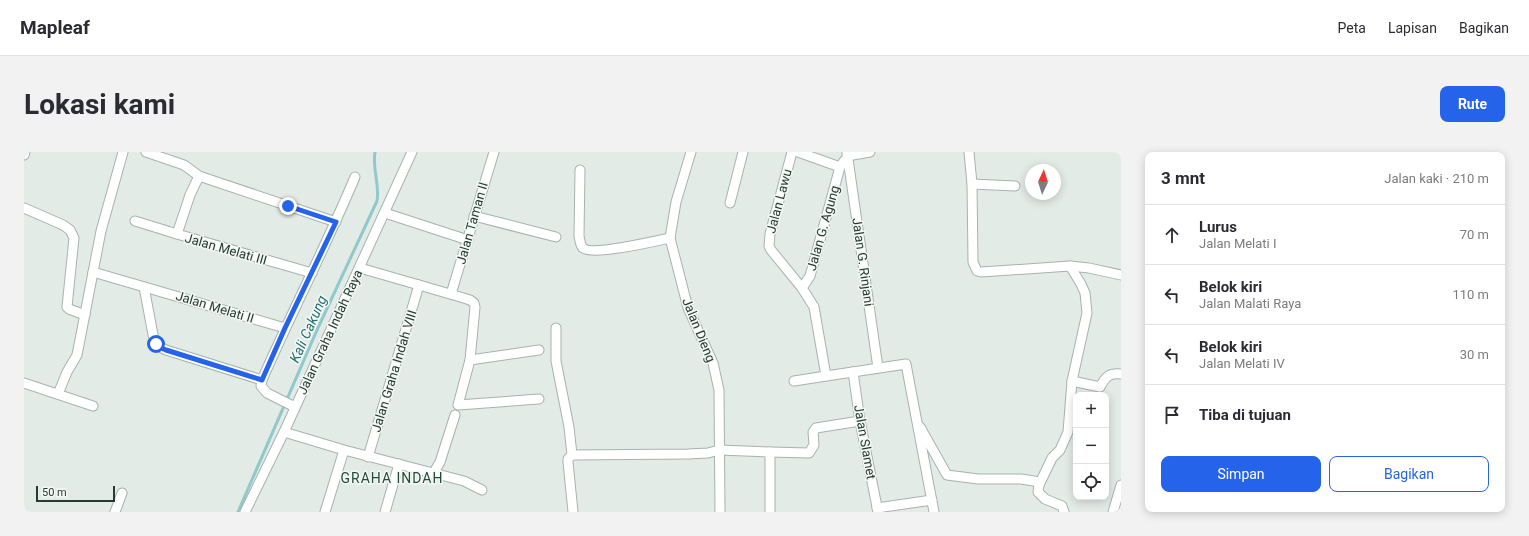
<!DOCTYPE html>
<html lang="id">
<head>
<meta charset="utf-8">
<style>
	:root { --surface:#fff; --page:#f2f2f3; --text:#2b2b33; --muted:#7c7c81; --line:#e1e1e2; --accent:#2563eb }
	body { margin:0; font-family:Roboto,sans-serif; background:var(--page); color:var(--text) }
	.controls { position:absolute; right:12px; bottom:12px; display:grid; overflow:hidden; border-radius:8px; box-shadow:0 2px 10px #0003 }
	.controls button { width:36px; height:36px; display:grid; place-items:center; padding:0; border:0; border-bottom:1px solid var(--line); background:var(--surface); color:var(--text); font:20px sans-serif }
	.compass { position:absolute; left:1001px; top:12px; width:36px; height:36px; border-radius:50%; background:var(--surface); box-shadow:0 2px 10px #0003; rotate:4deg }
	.scale { position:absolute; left:12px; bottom:10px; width:79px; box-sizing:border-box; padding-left:4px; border:2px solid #253b32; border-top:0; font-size:11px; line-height:14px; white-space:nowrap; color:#253b32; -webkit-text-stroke:3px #f4f8f5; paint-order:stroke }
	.stop { position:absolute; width:12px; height:12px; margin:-9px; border:3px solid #2563eb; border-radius:50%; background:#fff }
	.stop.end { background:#2563eb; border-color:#fff; box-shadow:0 1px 4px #0008 }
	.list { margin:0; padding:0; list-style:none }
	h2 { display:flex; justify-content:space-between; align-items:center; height:52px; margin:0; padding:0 16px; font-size:17px }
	h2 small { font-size:13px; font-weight:400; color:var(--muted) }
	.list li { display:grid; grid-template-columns:26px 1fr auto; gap:12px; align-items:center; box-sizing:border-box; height:60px; padding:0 16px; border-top:1px solid var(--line) }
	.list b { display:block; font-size:15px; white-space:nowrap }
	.list p { margin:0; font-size:13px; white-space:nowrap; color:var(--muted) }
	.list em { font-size:13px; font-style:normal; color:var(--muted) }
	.actions { display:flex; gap:8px; padding:12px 16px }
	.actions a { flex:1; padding:9px 0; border:1px solid var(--accent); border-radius:8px; text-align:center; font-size:14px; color:var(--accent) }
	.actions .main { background:var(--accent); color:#fff }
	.icon { flex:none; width:22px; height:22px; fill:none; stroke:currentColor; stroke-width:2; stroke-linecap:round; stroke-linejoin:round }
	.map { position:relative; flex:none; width:1097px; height:360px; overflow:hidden; border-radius:8px }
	header { display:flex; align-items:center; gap:24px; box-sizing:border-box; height:56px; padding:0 20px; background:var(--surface); border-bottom:1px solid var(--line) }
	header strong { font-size:19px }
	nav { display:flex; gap:22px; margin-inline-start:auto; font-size:14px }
	.intro { display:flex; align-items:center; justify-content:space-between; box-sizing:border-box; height:96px; padding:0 24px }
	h1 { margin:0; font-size:28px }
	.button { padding:10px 18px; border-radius:8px; background:var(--accent); color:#fff; font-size:14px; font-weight:700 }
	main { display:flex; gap:24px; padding:0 24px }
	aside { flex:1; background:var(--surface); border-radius:8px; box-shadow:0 2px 10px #0003 }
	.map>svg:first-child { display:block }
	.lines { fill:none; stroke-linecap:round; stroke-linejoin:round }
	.stream { stroke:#91c8ca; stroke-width:3 }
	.minor-casing { stroke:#a6b3ad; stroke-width:11 }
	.minor { stroke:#fff; stroke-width:9 }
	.route { stroke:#2563eb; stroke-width:5 }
	.labels { text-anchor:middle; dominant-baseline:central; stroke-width:3; stroke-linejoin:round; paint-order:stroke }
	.street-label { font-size:13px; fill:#253b32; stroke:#f4f8f5 }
	.water-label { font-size:14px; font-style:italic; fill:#256d70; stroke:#f4f8f5 }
	.neighbourhood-label { font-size:14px; letter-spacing:1px; fill:#234b3c; stroke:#f4f8f5 }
</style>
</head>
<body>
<header>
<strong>Mapleaf</strong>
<nav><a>Peta</a><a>Lapisan</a><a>Bagikan</a></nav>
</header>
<div class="intro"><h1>Lokasi kami</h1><a class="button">Rute</a></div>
<main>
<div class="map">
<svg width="1097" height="360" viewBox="0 0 1097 360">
	<rect width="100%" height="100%" fill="#e3ebe7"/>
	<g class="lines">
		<path class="stream" d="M 214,360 L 293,178 L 353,49 C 356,32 348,18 351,0"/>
		<defs>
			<g id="minor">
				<path d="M 122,0 L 160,13 L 175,24 L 312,70"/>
				<path d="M 667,0 L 652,50 L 646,86 L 664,156 L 689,211 L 695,238 L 696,360"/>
				<path d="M 768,0 L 746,82 L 745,94 L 747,98 L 778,136 L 790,155 L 802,224 L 882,212 L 910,360"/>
				<path d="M 774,0 L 816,15 L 820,9"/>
				<path d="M 823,0 L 854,216"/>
				<path d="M 945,0 L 948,32 L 949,110 L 953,119 L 957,120 L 1046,114 L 1065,116 L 1097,123"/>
				<path d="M 0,3 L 1,0"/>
				<path d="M 823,4 L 846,0"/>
				<path d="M 556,18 L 555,84 C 556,88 556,93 559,96 C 568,104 632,89 646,86"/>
				<path d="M 175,24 L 166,43 L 153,82 L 288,121"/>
				<path d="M 948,32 L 991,34"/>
				<path d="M 706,51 L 719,0"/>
				<path d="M 0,56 L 39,73 L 46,78 L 50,86 L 43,155 L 45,157 L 61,163"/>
				<path d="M 361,61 L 444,88"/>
				<path d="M 450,64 L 532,85"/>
				<path d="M 111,69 L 153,82"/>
				<path d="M 336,116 L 433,144 L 446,148 L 450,151 L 451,155 L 446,208 L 434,253 L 515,247"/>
				<path d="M 69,120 L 261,176"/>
				<path d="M 120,135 L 130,188 L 134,194 L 142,198 L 238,228"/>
				<path d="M 778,136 L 786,124 L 816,15"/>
				<path d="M 427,142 L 470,0"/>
				<path d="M 532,176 L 532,209 L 545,275 L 548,303"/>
				<path d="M 446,208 L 515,198"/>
				<path d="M 829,220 L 836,269 L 854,360"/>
				<path d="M 770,229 L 802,224"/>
				<path d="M 1048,229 L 1076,235 C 1082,224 1085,221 1097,222"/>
				<path d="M 0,231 L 69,254"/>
				<path d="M 34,242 L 43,220 L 53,203 L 77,79 L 99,0"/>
				<path d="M 271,255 L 243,241 L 237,234 L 238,228 C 268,160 302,94 331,25"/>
				<path d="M 896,275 L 923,323 L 954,327 L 997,327 L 1016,330"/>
				<path d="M 260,280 L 320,298 L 440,329 L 458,338"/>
				<path d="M 746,300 L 785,301 L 790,293 L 789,280 L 792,276 L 836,269"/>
				<path d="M 344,305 L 395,133"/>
				<path d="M 409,322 L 416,310 L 431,263"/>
				<path d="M 853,356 L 908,348"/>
				<path d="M 91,360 L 98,341"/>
				<path d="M 221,360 L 260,280 L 388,0"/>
				<path d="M 301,360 L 320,298"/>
				<path d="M 361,360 L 375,312"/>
				<path d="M 549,360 L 544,310 L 544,307 L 548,303 L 664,302 L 684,301 L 695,298 L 746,300 L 746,360"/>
				<path d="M 1040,360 L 1038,354 L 1021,347 L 1014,340 L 1015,333 L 1028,306 L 1036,298 L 1044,280 L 1048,229 L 1063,161 L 1061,141 L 1057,132 L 1046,114"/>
				<path d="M 1089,360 L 1097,333"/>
			</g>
		</defs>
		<use href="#minor" class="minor-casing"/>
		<use href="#minor" class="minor"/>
	</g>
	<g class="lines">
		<path class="route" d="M 132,192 L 137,196 L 142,198 L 238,228 L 261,176 L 312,70 L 264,54"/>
	</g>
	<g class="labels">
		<g class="street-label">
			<text transform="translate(755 49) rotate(-75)">Jalan Lawu</text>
			<text transform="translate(448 71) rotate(-74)">Jalan Taman II</text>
			<text transform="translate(799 76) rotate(-74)">Jalan G. Agung</text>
			<text transform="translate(202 97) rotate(16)">Jalan Melati III</text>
			<text transform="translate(839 110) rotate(82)">Jalan G. Rinjani</text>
			<text transform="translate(191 155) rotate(17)">Jalan Melati II</text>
			<text transform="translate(675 178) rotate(68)">Jalan Dieng</text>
			<text transform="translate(306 180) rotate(-65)">Jalan Graha Indah Raya</text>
			<text transform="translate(370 219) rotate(-73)">Jalan Graha Indah VIII</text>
			<text transform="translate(841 290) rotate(80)">Jalan Slamet</text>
		</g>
		<g class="water-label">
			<text transform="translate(284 177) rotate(-66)">Kali Cakung</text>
		</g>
		<g class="neighbourhood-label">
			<text x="368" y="326">GRAHA INDAH</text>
		</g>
	</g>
</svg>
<div class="controls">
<button>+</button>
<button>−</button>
<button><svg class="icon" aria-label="locate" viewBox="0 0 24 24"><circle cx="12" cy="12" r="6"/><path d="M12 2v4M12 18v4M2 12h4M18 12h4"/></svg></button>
</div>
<svg class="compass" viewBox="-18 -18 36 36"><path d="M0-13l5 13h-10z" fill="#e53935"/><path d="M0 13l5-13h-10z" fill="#7c7c81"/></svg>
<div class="scale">50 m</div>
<div class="stop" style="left:132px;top:192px"></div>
<div class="stop end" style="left:264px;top:54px"></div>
</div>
<aside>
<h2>3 mnt<small>Jalan kaki · 210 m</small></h2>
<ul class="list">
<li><svg class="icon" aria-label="ahead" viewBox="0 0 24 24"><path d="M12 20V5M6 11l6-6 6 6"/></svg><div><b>Lurus</b><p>Jalan Melati I</p></div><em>70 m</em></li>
<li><svg class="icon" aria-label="left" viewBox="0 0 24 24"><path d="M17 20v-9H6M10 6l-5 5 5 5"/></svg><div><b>Belok kiri</b><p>Jalan Malati Raya</p></div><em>110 m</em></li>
<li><svg class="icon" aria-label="left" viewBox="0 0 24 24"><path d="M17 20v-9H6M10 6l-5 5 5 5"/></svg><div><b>Belok kiri</b><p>Jalan Melati IV</p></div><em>30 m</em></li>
<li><svg class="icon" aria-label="arrive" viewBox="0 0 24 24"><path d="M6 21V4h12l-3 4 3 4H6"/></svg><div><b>Tiba di tujuan</b></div></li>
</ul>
<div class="actions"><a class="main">Simpan</a><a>Bagikan</a></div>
</aside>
</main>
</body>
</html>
